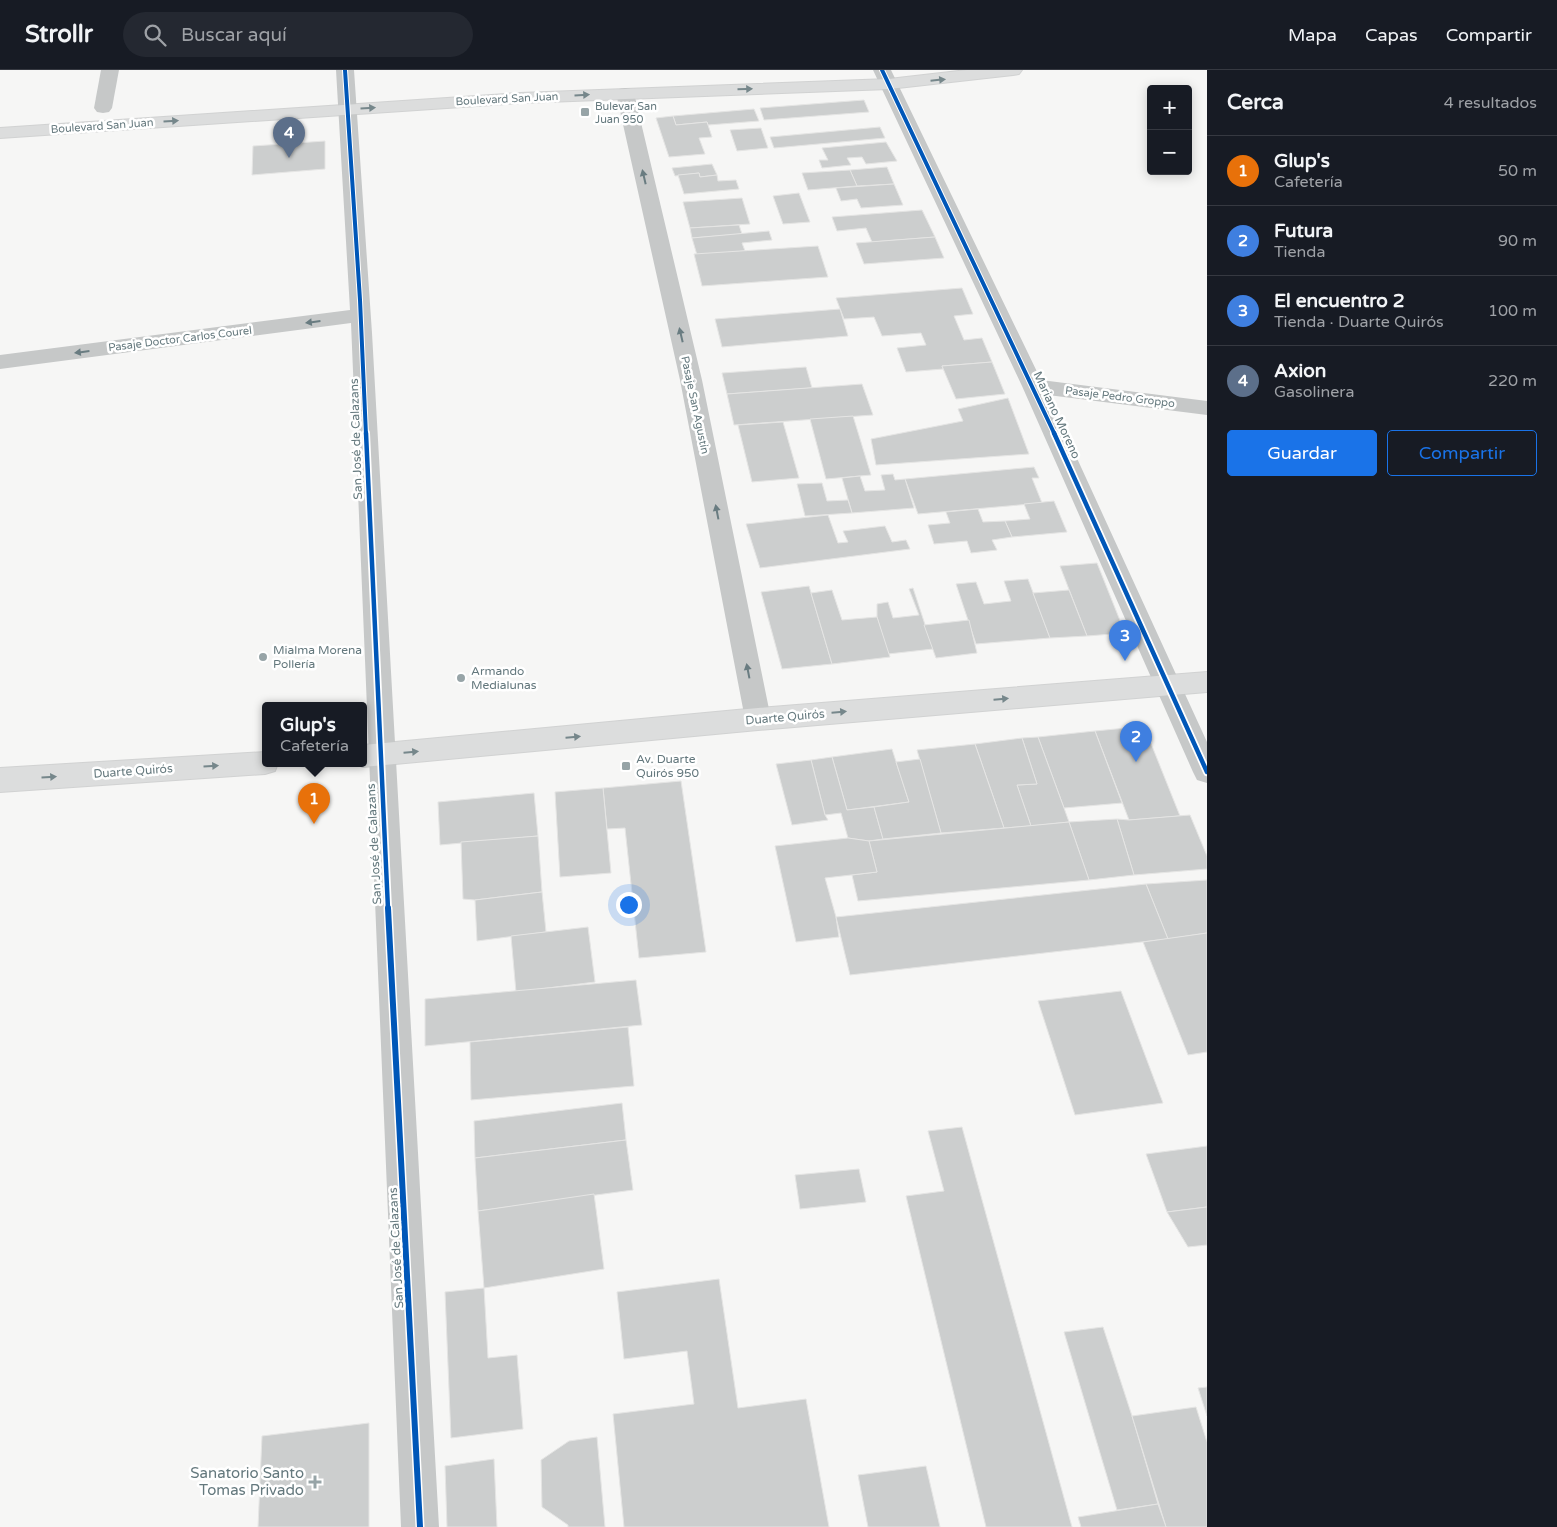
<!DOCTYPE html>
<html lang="es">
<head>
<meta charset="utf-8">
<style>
	:root { --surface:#171b24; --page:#242831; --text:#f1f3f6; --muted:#9ea1a6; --line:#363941; --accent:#1a73e8 }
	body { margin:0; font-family:"Varela Round",sans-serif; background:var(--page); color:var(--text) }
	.controls { position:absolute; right:15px; top:15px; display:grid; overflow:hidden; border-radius:5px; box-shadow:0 2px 12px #0003 }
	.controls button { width:45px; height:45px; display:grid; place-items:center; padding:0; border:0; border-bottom:1px solid var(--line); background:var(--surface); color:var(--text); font:25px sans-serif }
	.you { position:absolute; left:628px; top:834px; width:18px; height:18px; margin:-12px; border:4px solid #fff; border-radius:50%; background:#1a73e8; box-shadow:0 0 0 8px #1a73e833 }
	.badge { display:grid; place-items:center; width:32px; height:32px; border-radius:50%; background:var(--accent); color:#fff; font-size:16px; font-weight:700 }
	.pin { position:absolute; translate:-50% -41px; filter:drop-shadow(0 1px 2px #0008) }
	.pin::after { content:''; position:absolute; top:26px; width:18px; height:15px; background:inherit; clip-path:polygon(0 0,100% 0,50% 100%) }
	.popup { position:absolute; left:262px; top:632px; width:105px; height:65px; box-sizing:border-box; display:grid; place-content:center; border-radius:5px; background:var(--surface); filter:drop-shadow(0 1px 4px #0005); font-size:16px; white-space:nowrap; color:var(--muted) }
	.popup b { font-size:19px; color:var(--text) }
	.popup::after { content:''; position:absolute; left:50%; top:100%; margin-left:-10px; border:10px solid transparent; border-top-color:var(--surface) }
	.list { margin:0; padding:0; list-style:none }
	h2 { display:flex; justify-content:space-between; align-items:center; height:65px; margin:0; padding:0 20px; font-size:21px }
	h2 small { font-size:16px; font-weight:400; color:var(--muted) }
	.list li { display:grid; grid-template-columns:32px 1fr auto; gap:15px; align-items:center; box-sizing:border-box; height:70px; padding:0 20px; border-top:1px solid var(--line) }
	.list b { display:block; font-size:19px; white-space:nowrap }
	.list p { margin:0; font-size:16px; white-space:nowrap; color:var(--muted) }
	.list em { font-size:16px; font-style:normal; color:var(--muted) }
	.actions { display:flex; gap:10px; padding:15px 20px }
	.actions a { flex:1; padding:11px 0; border:1px solid var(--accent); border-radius:5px; text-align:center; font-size:18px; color:var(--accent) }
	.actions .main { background:var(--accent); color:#fff }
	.icon { flex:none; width:28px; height:28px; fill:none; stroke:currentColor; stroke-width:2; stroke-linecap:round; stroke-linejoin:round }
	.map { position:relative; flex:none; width:1207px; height:1457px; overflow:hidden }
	header { display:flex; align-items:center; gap:30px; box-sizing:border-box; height:70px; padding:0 25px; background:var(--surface); border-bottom:1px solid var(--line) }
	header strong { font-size:24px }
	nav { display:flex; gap:28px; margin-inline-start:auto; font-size:18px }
	.search { width:350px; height:45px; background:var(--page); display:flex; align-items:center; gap:12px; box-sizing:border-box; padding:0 18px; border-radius:28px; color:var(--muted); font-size:19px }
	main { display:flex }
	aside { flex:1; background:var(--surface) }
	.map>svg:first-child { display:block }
	.building { fill:#cccece; stroke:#e5e5e4 }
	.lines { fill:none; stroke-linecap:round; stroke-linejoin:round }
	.major-casing { stroke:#d1d2d2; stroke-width:2 }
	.minor { fill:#c6c8c8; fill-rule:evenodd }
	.major { fill:#dcdddd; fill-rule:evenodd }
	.cycleway-far2-casing { stroke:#fff; stroke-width:6 }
	.cycleway-far1-casing { stroke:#fff; stroke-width:8 }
	.cycleway-casing { stroke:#fff; stroke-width:9 }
	.cycleway-far2 { stroke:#0057b8; stroke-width:4 }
	.cycleway-far1 { stroke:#0057b8; stroke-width:4.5 }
	.cycleway { stroke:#0057b8; stroke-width:6 }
	.oneway { fill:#76878b }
	.oneway2 { fill:#697c81 }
	.poi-dot { fill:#97a4a7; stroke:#fff; stroke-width:2 }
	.labels { text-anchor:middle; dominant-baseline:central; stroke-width:5; stroke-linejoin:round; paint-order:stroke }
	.far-street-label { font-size:11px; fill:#64787d; stroke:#fff }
	.far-poi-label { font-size:11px; fill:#64787d; stroke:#fff; text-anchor:start }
	.street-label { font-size:12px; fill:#64787d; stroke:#fff }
	.poi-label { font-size:12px; fill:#64787d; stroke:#fff; text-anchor:start }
	.near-poi-label { font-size:15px; fill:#64787d; stroke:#fff; text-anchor:end }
</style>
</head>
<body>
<header>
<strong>Strollr</strong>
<div class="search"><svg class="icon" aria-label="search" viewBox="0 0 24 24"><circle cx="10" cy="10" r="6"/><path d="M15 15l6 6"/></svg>Buscar aquí</div>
<nav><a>Mapa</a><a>Capas</a><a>Compartir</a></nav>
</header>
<main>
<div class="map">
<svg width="1207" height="1457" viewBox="0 0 1207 1457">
	<rect width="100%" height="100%" fill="#f6f6f5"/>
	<g class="building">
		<path d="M 864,30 L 869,42 L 764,50 L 760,38 Z"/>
		<path d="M 754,39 L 759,51 L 708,55 L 707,52 L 676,55 L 673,46 Z"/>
		<path d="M 673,46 L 676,55 L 707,52 L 712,67 L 699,68 L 705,84 L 669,87 L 656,48 Z"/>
		<path d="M 880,57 L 885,68 L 774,78 L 770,67 Z"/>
		<path d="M 761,58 L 768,78 L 737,81 L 730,60 Z"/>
		<path d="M 325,71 L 325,99 L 252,105 L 253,76 Z"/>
		<path d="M 886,72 L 897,91 L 866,94 L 862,87 L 847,88 L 851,95 L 822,98 L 819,90 L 828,90 L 822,78 Z"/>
		<path d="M 712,94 L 717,105 L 700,107 L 699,103 L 675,106 L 672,98 Z"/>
		<path d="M 887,97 L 894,114 L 857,116 L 850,100 Z"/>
		<path d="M 850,100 L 857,116 L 808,120 L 802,103 Z"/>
		<path d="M 699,103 L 700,107 L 717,105 L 718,111 L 736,110 L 739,119 L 684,124 L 678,105 Z"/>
		<path d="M 894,114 L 903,135 L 861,138 L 857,129 L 841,131 L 836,118 Z"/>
		<path d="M 799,123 L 810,152 L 783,154 L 773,126 Z"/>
		<path d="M 742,128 L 750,154 L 690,158 L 683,132 Z"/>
		<path d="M 922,140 L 935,167 L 872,172 L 866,158 L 837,161 L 832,147 Z"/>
		<path d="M 739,155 L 742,164 L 692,168 L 690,158 Z"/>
		<path d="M 769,161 L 772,170 L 742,173 L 745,181 L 697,185 L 692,168 Z"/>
		<path d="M 935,167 L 944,188 L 864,194 L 856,173 Z"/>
		<path d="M 818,176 L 828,207 L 702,216 L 694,184 Z"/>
		<path d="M 962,218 L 973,244 L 954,246 L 964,270 L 982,268 L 992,292 L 942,296 L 943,299 L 906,302 L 897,278 L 926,275 L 921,263 L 882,266 L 874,247 L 844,249 L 836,228 Z"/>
		<path d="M 840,239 L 848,266 L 722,277 L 715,249 Z"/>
		<path d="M 992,292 L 1005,324 L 956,329 L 942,296 Z"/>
		<path d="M 806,297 L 812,318 L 727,324 L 722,303 Z"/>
		<path d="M 862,314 L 873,345 L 734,355 L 727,324 Z"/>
		<path d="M 1008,328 L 1029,384 L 876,395 L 871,369 L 963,351 L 958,339 Z"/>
		<path d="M 853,346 L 871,405 L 826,409 L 810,349 Z"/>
		<path d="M 783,352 L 799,408 L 752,412 L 738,355 Z"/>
		<path d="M 1034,397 L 1039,408 L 1032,408 L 1042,433 L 918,444 L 905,409 Z"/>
		<path d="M 893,404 L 895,410 L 905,409 L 914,438 L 852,443 L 842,408 L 860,406 L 865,421 L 885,420 L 881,405 Z"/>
		<path d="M 822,413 L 827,431 L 848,430 L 852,443 L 805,446 L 797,414 Z"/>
		<path d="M 1054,431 L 1067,462 L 1012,467 L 1005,451 L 1030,449 L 1024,434 Z"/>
		<path d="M 978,439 L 983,452 L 1005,451 L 1012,467 L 992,470 L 997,480 L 971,483 L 967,471 L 934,474 L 928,455 L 950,453 L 946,442 Z"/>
		<path d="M 828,445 L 838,473 L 848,472 L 843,461 L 885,456 L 892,472 L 906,470 L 910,479 L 760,498 L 746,454 Z"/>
		<path d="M 1097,493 L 1125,563 L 1087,566 L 1060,496 Z"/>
		<path d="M 1028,509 L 1050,568 L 976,574 L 956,514 L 976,512 L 984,534 L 1011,531 L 1004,511 Z"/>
		<path d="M 809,516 L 832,594 L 782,599 L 761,522 Z"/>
		<path d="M 913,518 L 933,579 L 888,584 L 877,547 L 877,534 L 888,532 L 893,548 L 919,545 L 909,519 Z"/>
		<path d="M 832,520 L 842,550 L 877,547 L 890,587 L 832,594 L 811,523 Z"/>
		<path d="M 1069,520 L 1087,566 L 1050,568 L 1033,523 Z"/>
		<path d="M 969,550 L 977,583 L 936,588 L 924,555 Z"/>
		<path d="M 1126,658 L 1150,671 L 1180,746 L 1129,750 L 1095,661 Z"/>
		<path d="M 1095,661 L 1122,733 L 1064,738 L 1038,667 Z"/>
		<path d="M 1038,667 L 1064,738 L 1069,752 L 1031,756 L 1017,715 L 1037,714 L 1022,668 Z"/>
		<path d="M 1022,668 L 1037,714 L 1017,715 L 1031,756 L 1004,758 L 975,674 Z"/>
		<path d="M 975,674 L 1004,758 L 941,763 L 917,680 Z"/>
		<path d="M 892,679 L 909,732 L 847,740 L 832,687 Z"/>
		<path d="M 832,687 L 847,740 L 874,737 L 883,769 L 869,771 L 848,768 L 841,743 L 825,745 L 811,690 Z"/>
		<path d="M 920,689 L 941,763 L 883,769 L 874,737 L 909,732 L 896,692 Z"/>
		<path d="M 811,690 L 825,745 L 828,750 L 792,755 L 776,694 Z"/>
		<path d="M 681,711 L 706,882 L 639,888 L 625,758 L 607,759 L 603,718 Z"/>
		<path d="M 603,718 L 611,803 L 560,807 L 555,722 Z"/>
		<path d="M 534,723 L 538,766 L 440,775 L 438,732 Z"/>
		<path d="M 1190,745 L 1207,786 L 1207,799 L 1134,805 L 1117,749 L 1129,750 Z"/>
		<path d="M 1117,749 L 1134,805 L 1089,810 L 1069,752 Z"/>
		<path d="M 1069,752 L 1089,810 L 858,831 L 852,805 L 877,802 L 869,771 Z"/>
		<path d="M 538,766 L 542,822 L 475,830 L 463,829 L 461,772 Z"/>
		<path d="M 848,768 L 869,771 L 877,802 L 825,808 L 836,847 L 839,867 L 796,872 L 775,776 Z"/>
		<path d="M 1207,810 L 1207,863 L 1168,869 L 1146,814 Z"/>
		<path d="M 1146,814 L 1168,869 L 850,905 L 836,847 Z"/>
		<path d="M 542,822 L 546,862 L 477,871 L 475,830 Z"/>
		<path d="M 588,857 L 595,912 L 516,922 L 511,866 Z"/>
		<path d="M 1207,863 L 1207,982 L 1188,985 L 1143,872 Z"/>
		<path d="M 636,910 L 642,955 L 425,976 L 425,929 Z"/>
		<path d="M 1121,921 L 1163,1033 L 1075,1045 L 1038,931 Z"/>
		<path d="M 628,957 L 634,1016 L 471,1030 L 470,972 Z"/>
		<path d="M 622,1033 L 626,1070 L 475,1088 L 474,1051 Z"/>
		<path d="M 962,1057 L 1072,1457 L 986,1457 L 906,1126 L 944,1121 L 928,1061 Z"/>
		<path d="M 626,1070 L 633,1120 L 478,1141 L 475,1088 Z"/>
		<path d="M 1207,1076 L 1207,1137 L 1167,1142 L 1146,1084 Z"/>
		<path d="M 859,1099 L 866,1132 L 800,1139 L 795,1105 Z"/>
		<path d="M 594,1124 L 604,1199 L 484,1218 L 478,1141 Z"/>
		<path d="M 1207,1137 L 1207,1175 L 1188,1177 L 1167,1142 Z"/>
		<path d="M 719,1209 L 738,1338 L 806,1329 L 829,1457 L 624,1457 L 613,1344 L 694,1334 L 687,1281 L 624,1289 L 617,1222 Z"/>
		<path d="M 484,1218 L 488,1288 L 517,1285 L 523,1359 L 451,1368 L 445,1222 Z"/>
		<path d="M 1103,1257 L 1132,1346 L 1158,1434 L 1117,1440 L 1064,1262 Z"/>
		<path d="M 1207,1317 L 1207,1346 L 1198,1318 Z"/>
		<path d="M 1196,1337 L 1207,1372 L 1207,1457 L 1166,1457 L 1132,1346 Z"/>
		<path d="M 369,1353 L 369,1457 L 258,1457 L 262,1366 Z"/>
		<path d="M 597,1367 L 605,1457 L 568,1457 L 568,1455 L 542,1437 L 541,1390 L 569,1371 Z"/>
		<path d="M 494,1389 L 497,1457 L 447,1457 L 445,1396 Z"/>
		<path d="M 926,1396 L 940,1457 L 868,1457 L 858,1405 Z"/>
		<path d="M 1158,1434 L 1166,1457 L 1081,1457 L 1078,1447 Z"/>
	</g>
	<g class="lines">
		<defs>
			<g id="major">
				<path d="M 967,0 L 1022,0 L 1019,4 L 1013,5 L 889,19 L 520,33 L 0,68 L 0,58 L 520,23 L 889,9 Z"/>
				<path d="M 1207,602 L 1207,622 L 758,660 L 363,697 L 353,693 L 363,693 L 363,675 L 758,638 Z"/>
				<path d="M 265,682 L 265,693 L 278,693 L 275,701 L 265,704 L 0,722 L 0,698 Z"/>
			</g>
		</defs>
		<use href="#major" class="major-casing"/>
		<g class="minor">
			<path d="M 101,0 L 119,0 L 112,38 L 109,42 L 103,43 L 97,42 L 94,38 Z"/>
			<path d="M 336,0 L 354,0 L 372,263 L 439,1457 L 401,1457 L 351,253 L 0,299 L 0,285 L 350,240 Z"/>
			<path d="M 873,0 L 891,0 L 1041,310 L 1207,331 L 1207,345 L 1048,325 L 1207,672 L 1207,713 L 1197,710 L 1193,702 L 1022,316 Z"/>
			<path d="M 625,18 L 631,19 L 634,23 L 702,310 L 771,649 L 767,657 L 758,660 L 749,657 L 745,649 L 680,310 L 616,23 L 619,19 Z"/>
		</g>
		<use href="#major" class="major"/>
		<defs>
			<g id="cycleway-far2">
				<path d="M 345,0 L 360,230 L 366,365"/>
				<path d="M 882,0 L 1055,365"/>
			</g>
			<g id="cycleway-far1">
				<path d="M 366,363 L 388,839"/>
				<path d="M 1054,363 L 1207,702"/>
			</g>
			<path id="cycleway" d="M 388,838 L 420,1457"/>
		</defs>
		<use href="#cycleway-far2" class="cycleway-far2-casing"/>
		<use href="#cycleway-far1" class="cycleway-far1-casing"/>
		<use href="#cycleway" class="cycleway-casing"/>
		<use href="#cycleway-far2" class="cycleway-far2"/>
		<use href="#cycleway-far1" class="cycleway-far1"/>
		<use href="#cycleway" class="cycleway"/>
	</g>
	<defs><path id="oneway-solid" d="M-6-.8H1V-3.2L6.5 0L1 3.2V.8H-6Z" transform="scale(1.25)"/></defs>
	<g class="oneway">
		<use href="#oneway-solid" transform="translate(938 10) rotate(-6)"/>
		<use href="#oneway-solid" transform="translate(745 19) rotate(-2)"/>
		<use href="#oneway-solid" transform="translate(582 25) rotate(-3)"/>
		<use href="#oneway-solid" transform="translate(368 38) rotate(-4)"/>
		<use href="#oneway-solid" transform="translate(171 51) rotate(-4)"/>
		<use href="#oneway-solid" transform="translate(1001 629) rotate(-5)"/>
		<use href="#oneway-solid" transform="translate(839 642) rotate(-5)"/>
		<use href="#oneway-solid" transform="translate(573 667) rotate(-5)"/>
		<use href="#oneway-solid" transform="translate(411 682) rotate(-5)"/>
		<use href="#oneway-solid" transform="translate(211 696) rotate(-4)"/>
		<use href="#oneway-solid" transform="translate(49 707) rotate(-4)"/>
	</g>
	<g class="oneway2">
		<use href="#oneway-solid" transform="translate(644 107) rotate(-103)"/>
		<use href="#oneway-solid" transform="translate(313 252) rotate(173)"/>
		<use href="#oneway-solid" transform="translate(681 265) rotate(-103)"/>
		<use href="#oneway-solid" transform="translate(82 282) rotate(173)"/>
		<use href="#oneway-solid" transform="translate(717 442) rotate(-101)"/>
		<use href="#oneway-solid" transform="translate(748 601) rotate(-101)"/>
	</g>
	<g class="poi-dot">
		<rect x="580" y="37" width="10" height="10" rx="2.5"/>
		<circle cx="263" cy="587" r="5"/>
		<circle cx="461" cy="608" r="5"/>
		<rect x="621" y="691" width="10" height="10" rx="2.5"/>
		<path d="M312.5 1404.5h5v5h5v5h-5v5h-5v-5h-5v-5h5z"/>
	</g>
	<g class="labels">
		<g class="far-street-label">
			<text transform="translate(507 29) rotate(-3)">Boulevard San Juan</text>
			<text transform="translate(102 56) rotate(-4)">Boulevard San Juan</text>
			<text transform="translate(180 269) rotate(-7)">Pasaje Doctor Carlos Courel</text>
			<text transform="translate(1120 327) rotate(7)">Pasaje Pedro Groppo</text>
			<text transform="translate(695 335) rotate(78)">Pasaje San Agustín</text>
		</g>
		<g class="far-poi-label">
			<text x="595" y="36">Bulevar San<tspan x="595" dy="13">Juan 950</tspan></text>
		</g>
		<g class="street-label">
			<text transform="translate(1057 345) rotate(65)">Mariano Moreno</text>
			<text transform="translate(356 369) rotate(-92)">San José de Calazans</text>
			<text transform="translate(785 647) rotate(-5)">Duarte Quirós</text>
			<text transform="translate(133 701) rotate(-4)">Duarte Quirós</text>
			<text transform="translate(374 774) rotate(-93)">San José de Calazans</text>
			<text transform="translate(396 1178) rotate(-93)">San José de Calazans</text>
		</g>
		<g class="poi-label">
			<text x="273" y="580">Mialma Morena<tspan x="273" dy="14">Pollería</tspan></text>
			<text x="471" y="601">Armando<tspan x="471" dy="14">Medialunas</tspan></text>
			<text x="636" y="689">Av. Duarte<tspan x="636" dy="14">Quirós 950</tspan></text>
		</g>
		<g class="near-poi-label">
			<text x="304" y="1403">Sanatorio Santo<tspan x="304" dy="17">Tomas Privado</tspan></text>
		</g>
	</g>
</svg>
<div class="controls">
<button>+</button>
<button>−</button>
</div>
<div class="you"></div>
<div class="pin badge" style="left:314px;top:754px;background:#e8710a">1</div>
<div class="popup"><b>Glup's</b>Cafetería</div>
<div class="pin badge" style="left:1136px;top:692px;background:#3f7fe0">2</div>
<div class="pin badge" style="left:1125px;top:591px;background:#3f7fe0">3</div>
<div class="pin badge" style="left:289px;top:88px;background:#5c6f8a">4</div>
</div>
<aside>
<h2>Cerca<small>4 resultados</small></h2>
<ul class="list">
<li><span class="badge" style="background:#e8710a">1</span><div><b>Glup's</b><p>Cafetería</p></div><em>50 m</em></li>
<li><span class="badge" style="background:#3f7fe0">2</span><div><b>Futura</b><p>Tienda</p></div><em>90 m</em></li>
<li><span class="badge" style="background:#3f7fe0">3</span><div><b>El encuentro 2</b><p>Tienda · Duarte Quirós</p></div><em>100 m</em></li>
<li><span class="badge" style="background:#5c6f8a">4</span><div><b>Axion</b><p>Gasolinera</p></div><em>220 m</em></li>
</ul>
<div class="actions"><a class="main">Guardar</a><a>Compartir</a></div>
</aside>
</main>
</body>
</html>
